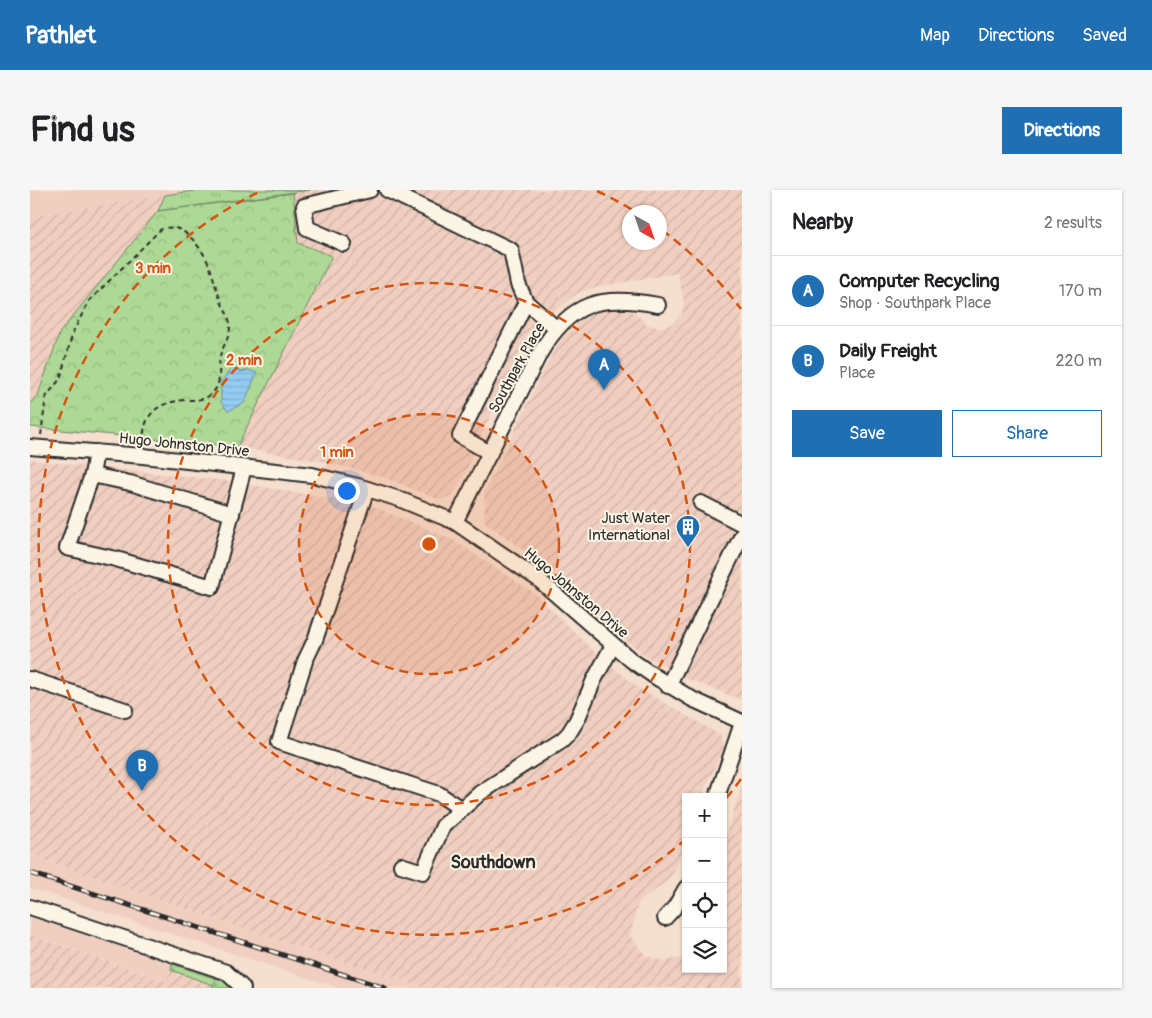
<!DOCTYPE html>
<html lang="en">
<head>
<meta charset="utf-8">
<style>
	:root { --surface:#fff; --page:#f6f6f6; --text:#202124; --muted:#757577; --line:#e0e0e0; --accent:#1f6fb2 }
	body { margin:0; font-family:Pangolin,sans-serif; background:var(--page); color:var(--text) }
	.controls { position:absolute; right:15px; bottom:15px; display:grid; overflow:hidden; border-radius:0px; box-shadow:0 1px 4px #0004 }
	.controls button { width:45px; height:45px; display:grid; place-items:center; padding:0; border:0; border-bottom:1px solid var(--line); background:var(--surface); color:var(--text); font:25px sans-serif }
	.compass { position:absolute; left:592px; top:15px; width:45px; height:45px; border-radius:50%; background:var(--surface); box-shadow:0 1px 4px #0004; rotate:140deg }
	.you { position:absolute; left:316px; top:300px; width:18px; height:18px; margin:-12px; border:4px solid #fff; border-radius:50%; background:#1a73e8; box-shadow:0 0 0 8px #1a73e833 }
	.badge { display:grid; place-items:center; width:32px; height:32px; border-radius:50%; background:var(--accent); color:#fff; font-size:16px; font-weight:700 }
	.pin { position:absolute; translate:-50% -41px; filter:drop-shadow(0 1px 2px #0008) }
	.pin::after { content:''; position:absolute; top:26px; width:18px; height:15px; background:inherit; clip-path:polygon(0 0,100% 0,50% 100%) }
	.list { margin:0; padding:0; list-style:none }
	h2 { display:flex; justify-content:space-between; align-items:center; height:65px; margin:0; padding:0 20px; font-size:21px }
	h2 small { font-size:16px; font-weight:400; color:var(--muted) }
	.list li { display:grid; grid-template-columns:32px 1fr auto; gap:15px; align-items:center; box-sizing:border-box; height:70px; padding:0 20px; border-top:1px solid var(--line) }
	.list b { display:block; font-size:19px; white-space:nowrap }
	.list p { margin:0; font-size:16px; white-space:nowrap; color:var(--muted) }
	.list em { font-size:16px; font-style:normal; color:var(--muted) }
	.actions { display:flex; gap:10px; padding:15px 20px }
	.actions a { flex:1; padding:11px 0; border:1px solid var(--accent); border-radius:0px; text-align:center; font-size:18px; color:var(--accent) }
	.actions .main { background:var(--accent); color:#fff }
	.icon { flex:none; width:28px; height:28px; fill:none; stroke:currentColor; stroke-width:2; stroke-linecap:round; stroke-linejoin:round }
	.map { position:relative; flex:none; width:712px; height:798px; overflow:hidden; border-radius:0px }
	header { display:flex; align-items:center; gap:30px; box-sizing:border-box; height:70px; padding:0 25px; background:var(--accent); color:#fff }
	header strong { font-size:24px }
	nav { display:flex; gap:28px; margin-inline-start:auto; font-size:18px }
	.intro { display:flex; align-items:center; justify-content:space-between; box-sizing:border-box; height:120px; padding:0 30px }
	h1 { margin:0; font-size:35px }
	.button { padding:12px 22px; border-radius:0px; background:var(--accent); color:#fff; font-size:18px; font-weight:700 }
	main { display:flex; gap:30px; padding:0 30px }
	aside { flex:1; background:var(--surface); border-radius:0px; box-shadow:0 1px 4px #0004 }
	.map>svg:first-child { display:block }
	.built { fill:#f0cfc0 }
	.industrial { fill:url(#industrial-furrows); fill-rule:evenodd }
	.grass { fill:url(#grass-tufts); stroke:#6c8260 }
	.forest { fill:url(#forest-firs); stroke:#6c8260 }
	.park { fill:url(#park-crowns); stroke:#6c8260 }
	.water { fill:url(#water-rules); stroke:#6a8ca3 }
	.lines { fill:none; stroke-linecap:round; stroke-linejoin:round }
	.minor-casing { stroke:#2b2b2b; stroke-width:18 }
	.path { stroke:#2b2b2b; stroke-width:2; stroke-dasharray:5 4; stroke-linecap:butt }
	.minor { stroke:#fcf5e5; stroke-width:14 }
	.rail-casing { stroke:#2b2b2b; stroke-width:5 }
	.rail { stroke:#fcf5e5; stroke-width:3; stroke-dasharray:9; stroke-linecap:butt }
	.ring { fill:none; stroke:#d5540f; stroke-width:2.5; stroke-dasharray:9 6 }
	.labels { text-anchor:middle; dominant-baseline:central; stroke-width:4; stroke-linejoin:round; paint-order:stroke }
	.street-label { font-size:15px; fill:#2b2b2b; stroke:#fcf5e5 }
	.poi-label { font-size:15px; fill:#2b2b2b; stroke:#fcf5e5; text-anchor:end }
	.quarter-label { font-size:18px; font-weight:bold; fill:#2b2b2b; stroke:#fcf5e5 }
	.centre { fill:#d5540f; stroke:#fcf5e5; stroke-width:2.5 }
	.ring-label { font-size:15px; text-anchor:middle; font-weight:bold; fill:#d5540f; stroke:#fcf5e5; stroke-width:4; stroke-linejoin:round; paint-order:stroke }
</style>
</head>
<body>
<header>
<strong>Pathlet</strong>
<nav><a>Map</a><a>Directions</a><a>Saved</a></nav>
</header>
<div class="intro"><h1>Find us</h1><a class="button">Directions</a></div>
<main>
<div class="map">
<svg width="712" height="798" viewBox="0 0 712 798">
	<defs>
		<pattern id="industrial-furrows" width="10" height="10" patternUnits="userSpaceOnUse" patternTransform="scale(1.25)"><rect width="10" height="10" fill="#f0cfc0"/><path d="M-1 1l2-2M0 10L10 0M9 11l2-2" fill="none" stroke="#ceb2a5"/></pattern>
		<pattern id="grass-tufts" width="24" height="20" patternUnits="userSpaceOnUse" patternTransform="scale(1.25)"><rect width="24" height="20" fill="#add895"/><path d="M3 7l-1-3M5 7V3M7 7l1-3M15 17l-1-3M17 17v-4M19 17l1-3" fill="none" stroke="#95ba81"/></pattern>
		<pattern id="forest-firs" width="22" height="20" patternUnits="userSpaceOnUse" patternTransform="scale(1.25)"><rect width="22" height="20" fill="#add895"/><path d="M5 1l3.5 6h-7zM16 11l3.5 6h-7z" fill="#95ba81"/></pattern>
		<pattern id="park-crowns" width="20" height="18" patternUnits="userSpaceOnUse" patternTransform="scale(1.25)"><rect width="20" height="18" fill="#add895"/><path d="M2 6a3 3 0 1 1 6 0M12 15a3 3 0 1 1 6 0" fill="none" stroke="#95ba81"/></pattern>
		<pattern id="water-rules" width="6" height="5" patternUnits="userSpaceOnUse" patternTransform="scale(1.25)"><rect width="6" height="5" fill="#94ccf3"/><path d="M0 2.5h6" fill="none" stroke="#80afd0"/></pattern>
	</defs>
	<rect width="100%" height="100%" fill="#f5dfcf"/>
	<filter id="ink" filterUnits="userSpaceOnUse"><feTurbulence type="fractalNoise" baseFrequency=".02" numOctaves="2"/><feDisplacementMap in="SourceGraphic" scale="10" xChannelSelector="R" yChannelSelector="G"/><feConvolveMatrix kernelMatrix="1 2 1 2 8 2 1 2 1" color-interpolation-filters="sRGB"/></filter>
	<g filter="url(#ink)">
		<g class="built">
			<path d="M 0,0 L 170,0 L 0,27 Z"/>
			<path d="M 0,665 L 256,753 L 395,798 L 309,798 L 0,698 Z"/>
			<path d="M 0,727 L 142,774 L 137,791 L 0,745 Z"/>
		</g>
		<g class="industrial">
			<path d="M 280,0 L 712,0 L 712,510 L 658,489 L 616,466 L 586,442 L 544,400 L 508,370 L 455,333 L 454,303 L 521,166 L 534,145 L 553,129 L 571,120 L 590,117 L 605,123 L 616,134 L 629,138 L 642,134 L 652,124 L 654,113 L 648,83 L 576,95 L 549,102 L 499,141 L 431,291 L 420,307 L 410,310 L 353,287 L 295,272 L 207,257 L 302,66 L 268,53 L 263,3 ZM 600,22 L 630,22 L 630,52 L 600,52 Z"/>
			<path d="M 135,5 L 128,21 L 30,142 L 8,205 L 0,214 L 0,27 Z"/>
			<path d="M 0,270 L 198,291 L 342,316 L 423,350 L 504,403 L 569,466 L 609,498 L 690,545 L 694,558 L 671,607 L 656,607 L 656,648 L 645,680 L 637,691 L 608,713 L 600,746 L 616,766 L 633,771 L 652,768 L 656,759 L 656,779 L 693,779 L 693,652 L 712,597 L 712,798 L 395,798 L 256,753 L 0,665 Z"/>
			<path d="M 0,745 L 136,791 L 141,780 L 184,795 L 182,798 L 0,798 Z"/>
		</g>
		<path class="grass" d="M 170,0 L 280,0 L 128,21 L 135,5 Z"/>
		<path class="forest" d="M 142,774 L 206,795 L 205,798 L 182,798 L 183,795 L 141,780 Z"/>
		<path class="park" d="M 263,3 L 268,53 L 302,66 L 207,257 L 0,237 L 0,214 L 8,205 L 30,142 L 128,21 Z"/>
		<path class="water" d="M 202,178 L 212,182 L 218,180 L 227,183 L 214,213 L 198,221 L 191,212 L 191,192 Z"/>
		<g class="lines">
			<defs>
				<g id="minor">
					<path d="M 357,0 L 481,60 L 488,94 L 496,112 L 526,138"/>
					<path d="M 314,54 L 277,38 L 274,16 L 340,0"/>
					<path d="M 0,257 L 113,266 L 282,285 L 328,296 L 369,309 L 425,332 L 508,389 L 601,470 L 624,486 L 662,509 L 712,532"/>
					<path d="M 66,262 L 62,285 L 37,358 L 86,369 L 182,397 L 214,278"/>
					<path d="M 460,263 L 430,246 L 496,112"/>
					<path d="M 62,285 L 100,293 L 202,324"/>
					<path d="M 337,299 L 285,450 L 275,471 L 249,552 L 409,604 L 431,619"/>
					<path d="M 671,313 L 712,334"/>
					<path d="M 425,332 L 510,163 C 541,110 571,105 628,115"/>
					<path d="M 0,489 L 95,520"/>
					<path d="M 638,496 L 712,345"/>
					<path d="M 687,607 L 712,533"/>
					<path d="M 371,675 L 393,682 L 413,636 L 450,603 L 532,550 L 539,543 L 547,530 L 564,490 L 583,455"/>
					<path d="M 0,717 L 196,782 L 213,798"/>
					<path d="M 635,728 L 645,717 L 656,698"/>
				</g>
			</defs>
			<use href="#minor" class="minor-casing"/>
			<path class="path" d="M 11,245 L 16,207 L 30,189 L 43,142 L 59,111 L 130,40 C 146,32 159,44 168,56 C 181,72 183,90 190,109 C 193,117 199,125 200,134 C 201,146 193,155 190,166 C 187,181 194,194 180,205 C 172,211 163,210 154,210 C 125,213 113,225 113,254"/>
			<use href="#minor" class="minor"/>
			<defs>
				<path id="rail" d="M 0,683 L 355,798"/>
			</defs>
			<use href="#rail" class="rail-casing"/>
			<use href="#rail" class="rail"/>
		</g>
	</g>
	<circle cx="399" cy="354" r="130" fill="#d5540f" fill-opacity=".12"/>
	<g class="ring">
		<circle cx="399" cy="354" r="130"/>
		<circle cx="399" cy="354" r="261"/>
		<path d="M711 589A391 391 0 0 1 694 611M656 649A391 391 0 1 1 231 1M567 1A391 391 0 0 1 606 22M632 40A391 391 0 0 1 711 119"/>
	</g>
	<defs>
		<symbol id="building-pin" viewBox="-11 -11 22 30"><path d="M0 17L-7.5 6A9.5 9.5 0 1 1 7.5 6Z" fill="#1f6fb2" stroke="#fcf5e5"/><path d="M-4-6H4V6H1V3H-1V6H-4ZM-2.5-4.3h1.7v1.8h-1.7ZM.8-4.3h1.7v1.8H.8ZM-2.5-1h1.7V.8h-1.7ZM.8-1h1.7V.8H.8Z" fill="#fff"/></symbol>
	</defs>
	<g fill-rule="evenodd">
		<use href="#building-pin" x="644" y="323" width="28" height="38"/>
	</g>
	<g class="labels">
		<g class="street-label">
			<text transform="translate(487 178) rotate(-61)">Southpark Place</text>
			<text transform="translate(154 255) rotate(6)">Hugo Johnston Drive</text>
			<text transform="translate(546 403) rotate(40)">Hugo Johnston Drive</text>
		</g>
		<g class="poi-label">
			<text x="640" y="328">Just Water<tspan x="640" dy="17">International</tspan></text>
		</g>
		<g class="quarter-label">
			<text x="463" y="672">Southdown</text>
		</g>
	</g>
	<circle cx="399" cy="354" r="8" class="centre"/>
	<g class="ring-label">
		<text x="123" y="83">3 min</text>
		<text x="214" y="175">2 min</text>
		<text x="307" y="267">1 min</text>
	</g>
</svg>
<div class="controls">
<button>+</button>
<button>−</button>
<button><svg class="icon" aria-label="locate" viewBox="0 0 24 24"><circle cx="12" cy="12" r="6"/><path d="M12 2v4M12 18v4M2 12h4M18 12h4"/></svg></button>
<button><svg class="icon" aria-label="layers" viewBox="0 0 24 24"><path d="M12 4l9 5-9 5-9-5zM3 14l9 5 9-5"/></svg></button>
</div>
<svg class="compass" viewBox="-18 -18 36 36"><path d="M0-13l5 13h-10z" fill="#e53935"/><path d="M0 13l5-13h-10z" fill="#757577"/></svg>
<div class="you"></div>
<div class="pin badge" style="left:574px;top:200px">A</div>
<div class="pin badge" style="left:112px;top:601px">B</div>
</div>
<aside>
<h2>Nearby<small>2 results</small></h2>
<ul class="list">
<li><span class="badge">A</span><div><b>Computer Recycling</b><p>Shop · Southpark Place</p></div><em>170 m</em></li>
<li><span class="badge">B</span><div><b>Daily Freight</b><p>Place</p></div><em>220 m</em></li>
</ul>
<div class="actions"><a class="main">Save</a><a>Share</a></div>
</aside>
</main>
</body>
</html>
